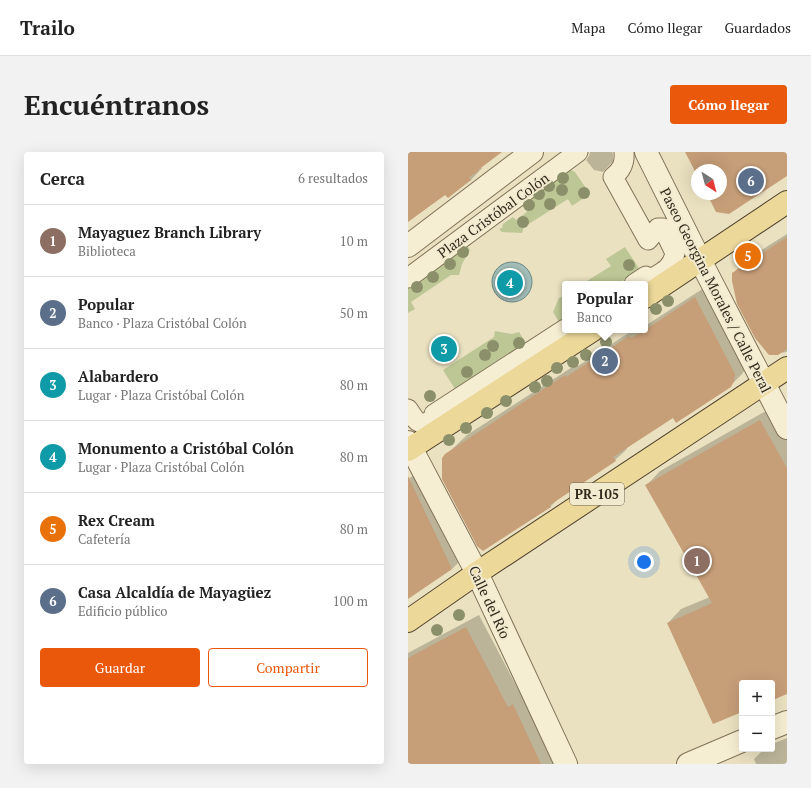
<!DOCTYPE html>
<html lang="es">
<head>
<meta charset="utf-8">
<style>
	:root { --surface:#fff; --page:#f2f2f2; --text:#222; --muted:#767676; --line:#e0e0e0; --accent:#ea580c }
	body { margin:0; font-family:"PT Serif",serif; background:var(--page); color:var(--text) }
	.controls { position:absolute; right:12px; bottom:12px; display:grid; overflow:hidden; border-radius:4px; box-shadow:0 4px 16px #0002 }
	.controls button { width:36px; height:36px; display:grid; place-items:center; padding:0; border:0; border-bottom:1px solid var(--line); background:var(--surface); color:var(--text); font:20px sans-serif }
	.compass { position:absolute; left:283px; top:12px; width:36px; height:36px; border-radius:50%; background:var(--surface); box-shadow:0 4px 16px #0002; rotate:144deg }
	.you { position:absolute; left:236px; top:410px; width:14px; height:14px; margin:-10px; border:3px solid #fff; border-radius:50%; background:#1a73e8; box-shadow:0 0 0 6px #1a73e833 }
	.badge { display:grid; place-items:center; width:26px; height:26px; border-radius:50%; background:var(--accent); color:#fff; font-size:13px; font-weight:700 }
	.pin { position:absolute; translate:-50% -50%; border:2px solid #fff; box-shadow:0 1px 4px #0006 }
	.popup { position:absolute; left:154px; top:129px; width:86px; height:52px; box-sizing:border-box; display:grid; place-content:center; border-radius:4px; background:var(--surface); filter:drop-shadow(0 1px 3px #0005); font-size:13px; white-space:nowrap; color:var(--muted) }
	.popup b { font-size:15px; color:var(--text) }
	.popup::after { content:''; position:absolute; left:50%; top:100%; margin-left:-8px; border:8px solid transparent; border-top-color:var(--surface) }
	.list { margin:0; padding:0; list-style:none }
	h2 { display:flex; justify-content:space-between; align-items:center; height:52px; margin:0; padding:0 16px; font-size:17px }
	h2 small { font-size:13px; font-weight:400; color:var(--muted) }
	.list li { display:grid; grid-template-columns:26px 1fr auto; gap:12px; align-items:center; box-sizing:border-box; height:72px; padding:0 16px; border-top:1px solid var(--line) }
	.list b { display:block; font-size:15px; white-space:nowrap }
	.list p { margin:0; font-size:13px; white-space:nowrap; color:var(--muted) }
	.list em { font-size:13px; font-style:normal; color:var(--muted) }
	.actions { display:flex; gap:8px; padding:12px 16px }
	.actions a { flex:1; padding:9px 0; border:1px solid var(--accent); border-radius:4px; text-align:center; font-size:14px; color:var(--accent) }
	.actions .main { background:var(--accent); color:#fff }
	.map { position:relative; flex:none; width:379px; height:612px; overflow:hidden; border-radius:4px }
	header { display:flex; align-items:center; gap:24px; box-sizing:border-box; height:56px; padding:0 20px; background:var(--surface); border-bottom:1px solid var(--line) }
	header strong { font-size:19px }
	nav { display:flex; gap:22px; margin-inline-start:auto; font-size:14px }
	.intro { display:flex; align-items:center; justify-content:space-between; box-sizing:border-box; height:96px; padding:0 24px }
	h1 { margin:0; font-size:28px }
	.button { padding:10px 18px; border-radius:4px; background:var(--accent); color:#fff; font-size:14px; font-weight:700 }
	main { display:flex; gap:24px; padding:0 24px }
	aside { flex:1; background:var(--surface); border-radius:4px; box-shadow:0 4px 16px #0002 }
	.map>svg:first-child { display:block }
	.green { fill:#bdc795 }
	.water { fill:#a2bcb7; stroke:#6a8984 }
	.shadow { fill:#0003 }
	.building { fill:#c69e78 }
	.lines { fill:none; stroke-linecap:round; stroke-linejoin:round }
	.pedestrian-casing { stroke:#817259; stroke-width:21 }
	.minor-casing { stroke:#817259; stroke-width:24 }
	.primary-casing { stroke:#4f402d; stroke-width:24 }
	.pedestrian { stroke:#f6eed2; stroke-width:19 }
	.minor { stroke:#f6eed2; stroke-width:22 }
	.primary { stroke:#ecd899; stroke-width:22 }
	.tree { fill:#8c906a }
	.labels { text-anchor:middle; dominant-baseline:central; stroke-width:4; stroke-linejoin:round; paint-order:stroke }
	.shield { fill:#f2eace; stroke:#6c6351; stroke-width:1 }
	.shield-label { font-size:13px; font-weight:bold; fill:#32291c }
	.street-label { font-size:14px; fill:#32291c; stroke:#f2eace }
</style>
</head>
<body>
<header>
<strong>Trailo</strong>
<nav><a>Mapa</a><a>Cómo llegar</a><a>Guardados</a></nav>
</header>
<div class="intro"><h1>Encuéntranos</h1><a class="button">Cómo llegar</a></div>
<main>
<aside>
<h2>Cerca<small>6 resultados</small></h2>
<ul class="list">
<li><span class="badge" style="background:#8d6e63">1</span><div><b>Mayaguez Branch Library</b><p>Biblioteca</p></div><em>10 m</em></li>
<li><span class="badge" style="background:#5c6f8a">2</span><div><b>Popular</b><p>Banco · Plaza Cristóbal Colón</p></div><em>50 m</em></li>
<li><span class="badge" style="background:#0f9aa8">3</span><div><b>Alabardero</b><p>Lugar · Plaza Cristóbal Colón</p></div><em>80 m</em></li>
<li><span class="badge" style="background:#0f9aa8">4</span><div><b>Monumento a Cristóbal Colón</b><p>Lugar · Plaza Cristóbal Colón</p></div><em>80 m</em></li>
<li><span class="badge" style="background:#e8710a">5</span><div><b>Rex Cream</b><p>Cafetería</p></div><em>80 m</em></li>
<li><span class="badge" style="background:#5c6f8a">6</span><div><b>Casa Alcaldía de Mayagüez</b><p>Edificio público</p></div><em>100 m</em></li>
</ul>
<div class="actions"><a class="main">Guardar</a><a>Compartir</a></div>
</aside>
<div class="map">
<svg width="379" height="612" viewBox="0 0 379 612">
	<rect width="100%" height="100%" fill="#eae1c0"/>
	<g class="green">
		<path d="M 161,17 L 167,20 L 182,42 L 164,54 L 160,47 L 116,75 L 114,81 L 94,80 L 91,77 L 94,76 L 95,72 L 105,65 L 108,68 L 119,60 L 113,51 Z"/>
		<path d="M 58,92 L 62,98 L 54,112 L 51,123 L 43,123 L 3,150 L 7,157 L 0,161 L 0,135 Z"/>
		<path d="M 217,95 L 232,118 L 210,132 L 174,132 L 203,114 L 198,107 Z"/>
		<path d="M 157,143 L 157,166 L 151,170 L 145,160 L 151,146 Z"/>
		<path d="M 87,179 L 104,182 L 111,180 L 118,191 L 47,237 L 35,218 L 86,185 Z"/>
	</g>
	<circle class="water" cx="104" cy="130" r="20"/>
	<g class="shadow">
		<path d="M 0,0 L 92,0 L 73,15 L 74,16 L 63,28 L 40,44 L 38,42 L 0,69 Z"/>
		<path d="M 182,0 L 204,0 L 205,2 L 205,9 L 195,20 L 186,18 L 178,8 L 181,4 Z"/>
		<path d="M 379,82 L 379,200 L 362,202 L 325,122 L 338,108 Z"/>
		<path d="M 299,134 L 338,216 L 334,222 L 322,234 L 265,264 L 218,295 L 219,297 L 207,308 L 150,347 L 142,355 L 38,303 L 59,283 L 169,212 L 170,214 L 225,178 L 237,178 L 237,174 Z"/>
		<path d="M 365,255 L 379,280 L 379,541 L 364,549 L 364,531 L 334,531 L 334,559 L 260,471 L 273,457 L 302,445 L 239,333 L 252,319 Z"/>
		<path d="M 14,318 L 56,405 L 44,417 L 0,446 L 0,327 Z"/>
		<path d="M 71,463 L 113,543 L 118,541 L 160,612 L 0,612 L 0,501 Z"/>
		<path d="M 379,586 L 379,612 L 348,612 L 346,607 L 356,597 L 364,597 L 364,592 Z"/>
	</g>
	<g class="building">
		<path d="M 0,0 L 94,0 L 70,18 L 71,19 L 61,25 L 63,28 L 40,46 L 37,43 L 0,70 Z"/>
		<path d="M 277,0 L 379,0 L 379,24 L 321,62 L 308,60 L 299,42 L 313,42 L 313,18 L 289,18 L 289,23 Z"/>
		<path d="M 379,85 L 379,197 L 370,203 L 361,203 L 347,186 L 329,152 L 324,129 L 324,121 Z"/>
		<path d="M 287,145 L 327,222 L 326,229 L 323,235 L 268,271 L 265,266 L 205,305 L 208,309 L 142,353 L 143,355 L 75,399 L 69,394 L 34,327 L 34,306 L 37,302 L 157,223 L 158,225 L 221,184 L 223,186 L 237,178 Z"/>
		<path d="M 352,268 L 379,316 L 379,542 L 364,548 L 364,531 L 334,531 L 334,560 L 305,572 L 259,471 L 304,451 L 237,333 Z"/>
		<path d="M 0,324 L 44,417 L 0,447 Z"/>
		<path d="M 58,475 L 100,555 L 105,552 L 133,612 L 0,612 L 0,506 Z"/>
	</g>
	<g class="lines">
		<defs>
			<g id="pedestrian">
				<path d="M 216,0 C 217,11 214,18 205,25 L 240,88 L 250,76 L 255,76 L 267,101 C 264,117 254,120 241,128 L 238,124 L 226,132"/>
				<path d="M 0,126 L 170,0"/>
				<path d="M 0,257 C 10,272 12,276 28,265 L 26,262 L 157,177"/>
			</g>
			<g id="minor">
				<path d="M 238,0 L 292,108 L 379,276"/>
				<path d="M 0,94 L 124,0"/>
				<path d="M 0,290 L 69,421 L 158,612"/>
				<path d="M 364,576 L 379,570"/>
				<path d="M 280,612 L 334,589"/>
			</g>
			<g id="primary">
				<path d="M 237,145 L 379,50"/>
				<path d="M 0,298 L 185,178"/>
				<path d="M 0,469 L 69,421 L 379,216"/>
			</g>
		</defs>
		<use href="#pedestrian" class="pedestrian-casing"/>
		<use href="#minor" class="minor-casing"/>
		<use href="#primary" class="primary-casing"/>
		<use href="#pedestrian" class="pedestrian"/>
		<use href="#minor" class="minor"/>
		<use href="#primary" class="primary"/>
	</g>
	<g class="tree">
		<circle cx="155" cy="26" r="6"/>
		<circle cx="141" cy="34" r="6"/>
		<circle cx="154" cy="38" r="6"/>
		<circle cx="176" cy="41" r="6"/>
		<circle cx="131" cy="42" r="6"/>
		<circle cx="142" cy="52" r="6"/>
		<circle cx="121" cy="53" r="6"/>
		<circle cx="115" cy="70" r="6"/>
		<circle cx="55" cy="100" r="6"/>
		<circle cx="42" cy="112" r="6"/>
		<circle cx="221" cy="113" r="6"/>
		<circle cx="25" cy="125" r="6"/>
		<circle cx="9" cy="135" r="6"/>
		<circle cx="260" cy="149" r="6"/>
		<circle cx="248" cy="157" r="6"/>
		<circle cx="198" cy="190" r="6"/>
		<circle cx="111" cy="191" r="6"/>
		<circle cx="85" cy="194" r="6"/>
		<circle cx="77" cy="203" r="6"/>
		<circle cx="178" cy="203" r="6"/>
		<circle cx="165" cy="210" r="6"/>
		<circle cx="149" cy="216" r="6"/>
		<circle cx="59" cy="220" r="6"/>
		<circle cx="139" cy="229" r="6"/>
		<circle cx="127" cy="235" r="6"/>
		<circle cx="22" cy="244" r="6"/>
		<circle cx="98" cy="249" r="6"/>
		<circle cx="79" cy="261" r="6"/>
		<circle cx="58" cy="276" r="6"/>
		<circle cx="41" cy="288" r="6"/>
		<circle cx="51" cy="463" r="6"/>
		<circle cx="29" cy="478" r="6"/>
	</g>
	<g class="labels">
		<rect class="shield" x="162" y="331" width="54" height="22" rx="3"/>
		<g class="shield-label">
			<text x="189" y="342">PR-105</text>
		</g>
		<g class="street-label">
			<text transform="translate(85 63) rotate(-36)">Plaza Cristóbal Colón</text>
			<text transform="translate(308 138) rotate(63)">Paseo Georgina Morales / Calle Peral</text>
			<text transform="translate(82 450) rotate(65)">Calle del Río</text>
		</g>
	</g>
</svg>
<div class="controls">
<button>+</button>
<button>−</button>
</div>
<svg class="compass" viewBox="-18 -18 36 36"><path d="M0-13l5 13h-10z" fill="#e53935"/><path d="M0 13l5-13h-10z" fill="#767676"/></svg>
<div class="you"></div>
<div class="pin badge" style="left:289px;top:409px;background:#8d6e63">1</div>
<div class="pin badge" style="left:197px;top:209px;background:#5c6f8a">2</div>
<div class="popup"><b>Popular</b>Banco</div>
<div class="pin badge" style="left:36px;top:197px;background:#0f9aa8">3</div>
<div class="pin badge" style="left:102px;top:131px;background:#0f9aa8">4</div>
<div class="pin badge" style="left:340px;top:104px;background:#e8710a">5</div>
<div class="pin badge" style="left:343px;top:29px;background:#5c6f8a">6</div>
</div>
</main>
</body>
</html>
